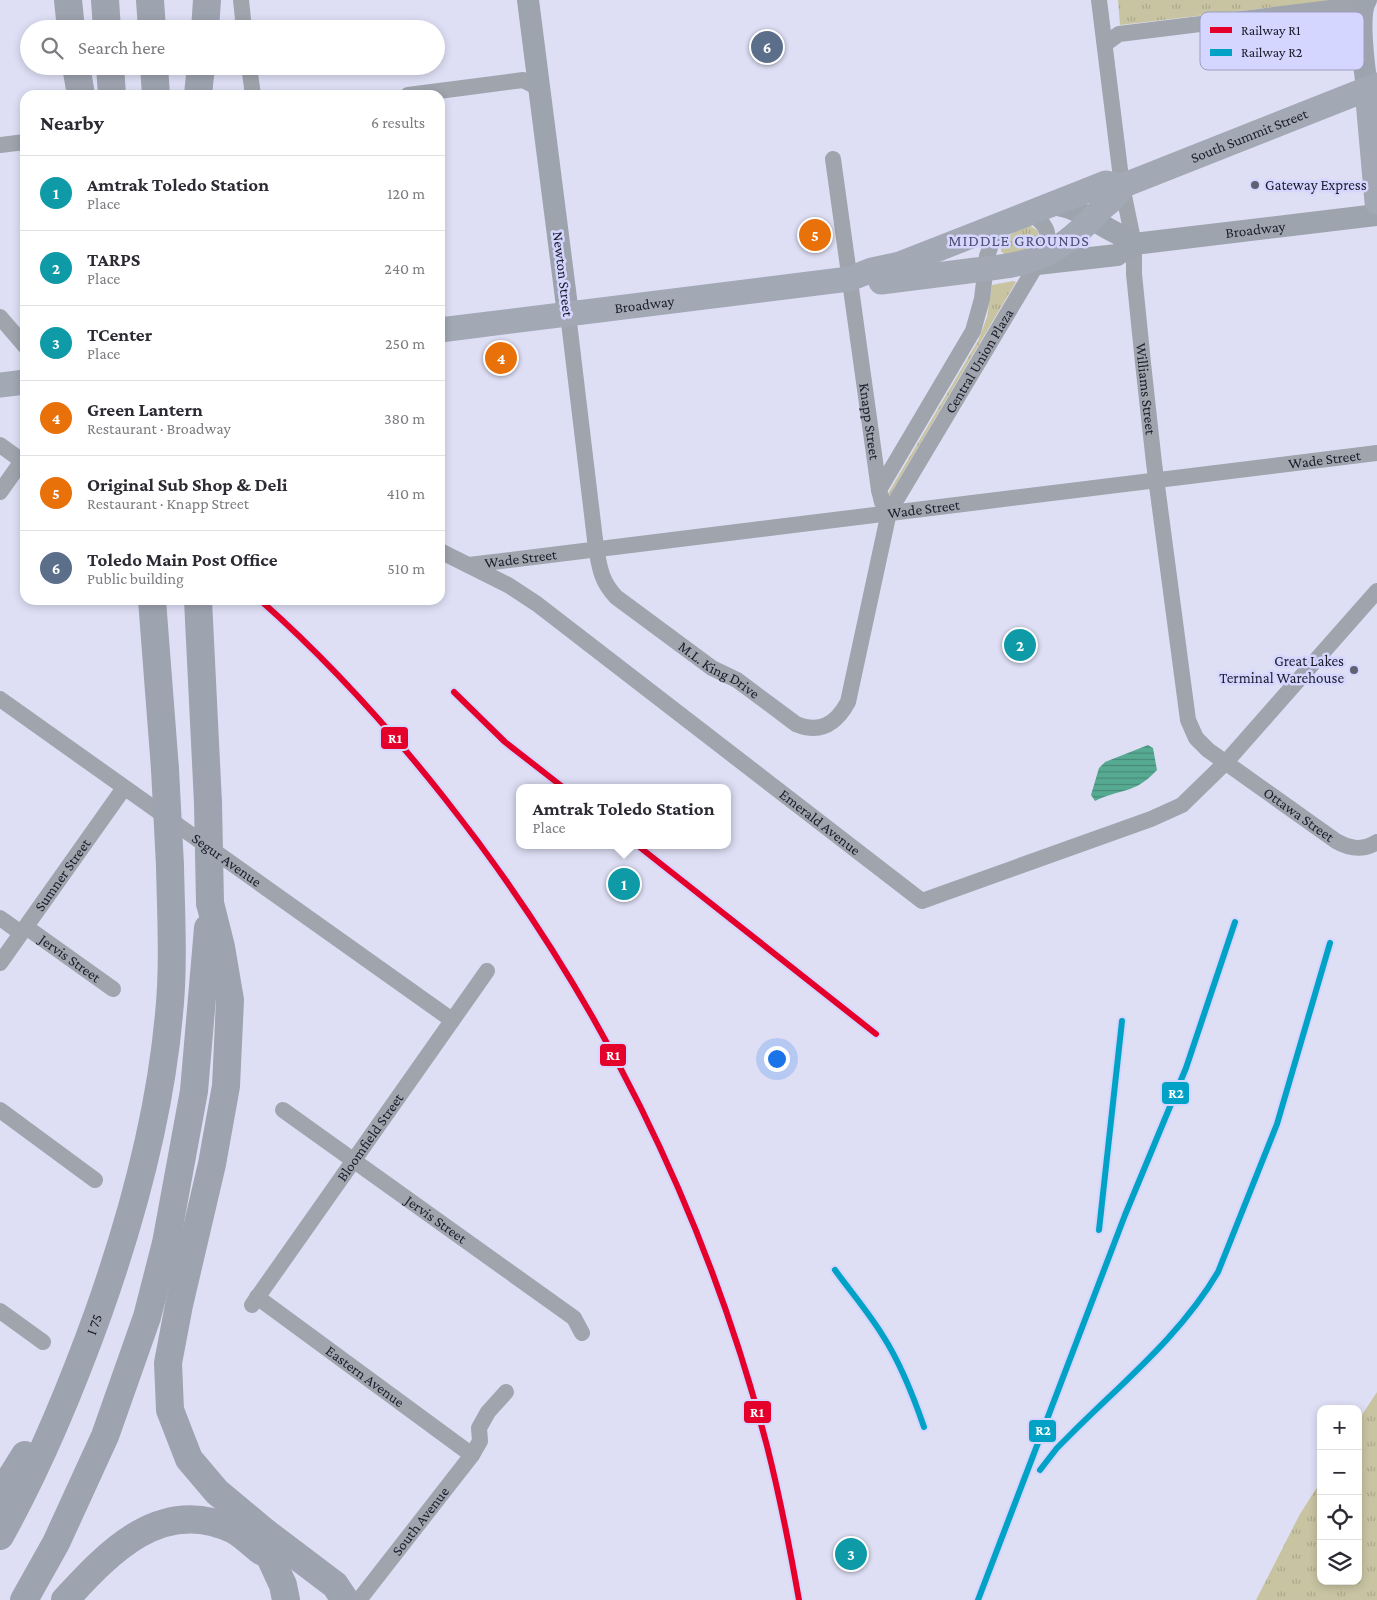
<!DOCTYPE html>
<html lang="en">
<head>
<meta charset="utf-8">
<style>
	:root { --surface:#fff; --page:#f7f7f7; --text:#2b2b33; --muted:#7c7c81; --line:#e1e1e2; --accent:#db2777 }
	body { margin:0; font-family:"Crimson Pro",serif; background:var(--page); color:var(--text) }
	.controls { position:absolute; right:15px; bottom:15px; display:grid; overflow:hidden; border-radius:10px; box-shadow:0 2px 8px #0003 }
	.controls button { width:45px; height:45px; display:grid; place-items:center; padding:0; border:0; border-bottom:1px solid var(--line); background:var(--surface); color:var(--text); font:25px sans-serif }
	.you { position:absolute; left:776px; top:1058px; width:18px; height:18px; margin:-12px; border:4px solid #fff; border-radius:50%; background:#1a73e8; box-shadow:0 0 0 8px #1a73e833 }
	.badge { display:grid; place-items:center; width:32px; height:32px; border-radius:50%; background:var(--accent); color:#fff; font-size:16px; font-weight:700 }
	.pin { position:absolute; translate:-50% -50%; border:2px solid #fff; box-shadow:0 1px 5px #0006 }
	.popup { position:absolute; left:516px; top:784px; width:215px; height:65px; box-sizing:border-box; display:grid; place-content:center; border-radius:10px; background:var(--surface); filter:drop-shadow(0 1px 4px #0005); font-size:16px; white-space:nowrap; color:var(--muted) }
	.popup b { font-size:19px; color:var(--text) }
	.popup::after { content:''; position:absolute; left:50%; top:100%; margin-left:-10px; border:10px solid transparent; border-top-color:var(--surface) }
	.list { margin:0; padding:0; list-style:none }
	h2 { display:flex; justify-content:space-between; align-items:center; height:65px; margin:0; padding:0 20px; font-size:21px }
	h2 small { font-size:16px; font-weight:400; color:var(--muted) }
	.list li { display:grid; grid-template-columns:32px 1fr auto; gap:15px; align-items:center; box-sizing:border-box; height:75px; padding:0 20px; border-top:1px solid var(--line) }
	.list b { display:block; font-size:19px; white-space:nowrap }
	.list p { margin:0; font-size:16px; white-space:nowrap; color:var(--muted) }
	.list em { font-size:16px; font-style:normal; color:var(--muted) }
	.icon { flex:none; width:28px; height:28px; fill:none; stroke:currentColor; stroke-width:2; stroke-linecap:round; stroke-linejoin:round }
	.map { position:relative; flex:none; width:1377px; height:1600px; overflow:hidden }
	.search { position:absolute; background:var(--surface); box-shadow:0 2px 8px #0003; left:20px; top:20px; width:425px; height:55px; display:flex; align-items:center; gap:12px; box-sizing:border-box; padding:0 18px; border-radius:28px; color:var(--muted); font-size:19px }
	.panel { position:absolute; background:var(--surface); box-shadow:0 2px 8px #0003; left:20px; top:90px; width:425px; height:515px; border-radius:15px }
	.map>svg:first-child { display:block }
	.park { fill:url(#park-tufts) }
	.water { fill:url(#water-rules) }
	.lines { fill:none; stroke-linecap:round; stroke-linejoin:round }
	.street { stroke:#9fa4ad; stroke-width:16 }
	.secondary { stroke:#9ea4ae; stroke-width:22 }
	.primary { stroke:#a2a8b4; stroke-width:25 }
	.highway { stroke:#9da3af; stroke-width:28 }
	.highway-bridge { stroke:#9da3af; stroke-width:28 }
	.rail-1-casing { stroke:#d4d6ff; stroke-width:10 }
	.rail-2-casing { stroke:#d4d6ff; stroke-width:10 }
	.rail-1 { stroke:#e4002b; stroke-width:6 }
	.rail-2 { stroke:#01a2c6; stroke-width:6 }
	.poi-dot { fill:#606072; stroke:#d4d6ff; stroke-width:2 }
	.labels { text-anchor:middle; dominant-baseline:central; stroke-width:5; stroke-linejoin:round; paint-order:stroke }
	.street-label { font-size:15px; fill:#1c1c2b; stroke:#d4d6ff }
	.poi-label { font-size:15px; fill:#1c1c2b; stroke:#d4d6ff; text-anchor:start }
	.neighbourhood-label { font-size:16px; letter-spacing:1px; fill:#4e4f71; stroke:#d4d6ff }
	.key { fill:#d4d6ff; stroke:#9d9ebf; stroke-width:1 }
	.key-label { font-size:14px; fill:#1c1c2b }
	.line-badge { stroke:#d4d6ff; stroke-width:2 }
	.badge-label { font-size:14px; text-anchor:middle; font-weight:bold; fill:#fff }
</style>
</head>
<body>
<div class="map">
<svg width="1377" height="1600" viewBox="0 0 1377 1600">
	<defs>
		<pattern id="park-tufts" width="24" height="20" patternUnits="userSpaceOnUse" patternTransform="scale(1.25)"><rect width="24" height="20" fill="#c8c4a2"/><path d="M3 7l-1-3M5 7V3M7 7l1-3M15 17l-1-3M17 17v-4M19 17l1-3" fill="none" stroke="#aba88c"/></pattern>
		<pattern id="water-rules" width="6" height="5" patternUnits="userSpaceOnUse" patternTransform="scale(1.25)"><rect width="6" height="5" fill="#57aa92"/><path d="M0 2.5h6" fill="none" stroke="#478a77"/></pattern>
	</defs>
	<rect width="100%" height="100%" fill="#dedff5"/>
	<g class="park">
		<path d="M 1118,0 L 1335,0 L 1120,25 Z"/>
		<path d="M 1029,225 L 1038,231 L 1040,245 L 1005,255 L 1001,251 C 999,238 1018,230 1029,225 Z"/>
		<path d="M 1013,281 L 1016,282 L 885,503 L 883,502 L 978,341 L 987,317 L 992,285 Z"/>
		<path d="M 1377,1392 L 1377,1600 L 1256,1600 L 1300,1514 L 1321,1481 L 1321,1581 L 1358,1581 L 1358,1421 Z"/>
	</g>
	<path class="water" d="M 1148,745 L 1153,748 L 1157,770 C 1134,795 1121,788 1095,801 L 1091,795 L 1099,768 L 1105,762 Z"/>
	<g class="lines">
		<g class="street">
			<path d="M 241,0 L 244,29"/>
			<path id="s1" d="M 1099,0 L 1122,186 L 1134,244 L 1134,274 L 1143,363 L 1154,463 L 1188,720 L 1196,738 L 1208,750 L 1336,841 C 1350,849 1363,851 1377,842"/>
			<path d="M 1105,44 L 1119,34 L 1363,4"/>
			<path d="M 249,66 L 253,95"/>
			<path d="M 408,95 L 523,80 L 539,88"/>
			<path d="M 0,145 L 25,142"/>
			<path id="s2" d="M 833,159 L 879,490 L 882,502 L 889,512"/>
			<path id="s3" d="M 568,314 L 596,548 C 600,569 601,581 616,597 L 712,668 L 737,680 L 796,724 C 820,734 836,724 848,702 L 889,512 L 1046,249 C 1051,232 1045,222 1029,213"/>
			<path d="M 0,317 L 25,346"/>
			<path d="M 0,445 L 25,463"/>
			<path d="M 879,490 L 973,331 L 982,299 L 987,256 L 994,237 L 1004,223"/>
			<path d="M 0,492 L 22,461"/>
			<path id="s4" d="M 440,551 L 508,585 L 537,604 L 922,901 L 1151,819 L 1182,805 L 1226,762 L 1377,591"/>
			<path id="s5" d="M 469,565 L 1377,453"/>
			<path id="s6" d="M 0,699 L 452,1020"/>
			<path d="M 0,918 L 21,933"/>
			<path id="s7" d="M 26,927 L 113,989"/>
			<path id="s8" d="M 0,963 L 124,788"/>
			<path d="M 0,1110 L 95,1180"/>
			<path id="s9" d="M 283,1110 L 574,1318 L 582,1333"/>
			<path id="s10" d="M 257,1297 L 472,1455"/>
			<path id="s11" d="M 252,1305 L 487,971"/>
			<path d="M 0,1311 L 43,1342"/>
			<path id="s12" d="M 359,1600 L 472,1455 L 480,1441 L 479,1428 L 488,1412 L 506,1392"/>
		</g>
		<g class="secondary">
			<path d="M 528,0 L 568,314"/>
			<path d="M 1366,0 C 1356,16 1365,69 1367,89"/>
			<path d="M 1051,204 C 1073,206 1088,217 1107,228 C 1117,234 1124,236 1134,244"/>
			<path id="s13" d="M 1028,265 L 1117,255 L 1134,244 L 1377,215"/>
		</g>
		<g class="primary">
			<path d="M 1367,89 L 1377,202"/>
			<path d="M 881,282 C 913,278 944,274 976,270 C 999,267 1025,265 1046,254 C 1067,244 1084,227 1099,211 C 1110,200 1115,201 1122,186"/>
			<path id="s14" d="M 440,330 L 849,279 L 872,270 L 900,264 L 1106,183 L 1122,186 L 1377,85"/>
			<path d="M 0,385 L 25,382"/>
		</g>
		<g class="highway">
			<path d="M 68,0 L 71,29"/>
			<path d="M 105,0 L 107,29"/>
			<path d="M 150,0 L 152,29"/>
			<path d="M 205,29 L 207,0"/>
			<path d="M 76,66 L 81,95"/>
			<path d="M 110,66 L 112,95"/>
			<path d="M 154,66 L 156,95"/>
			<path d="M 198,95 L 201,66"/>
			<path d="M 152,600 L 165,769"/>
			<path d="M 198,600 L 208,803"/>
			<path d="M 210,903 L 221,947 L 230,1000 L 226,1086 L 212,1164 L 179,1305 L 168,1363 L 170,1410 L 189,1459 L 217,1492 L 265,1532 L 335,1585 L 345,1600"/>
			<path d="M 0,1495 L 25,1455"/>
			<path id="s15" d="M 0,1536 C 40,1464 71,1389 99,1311 C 133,1215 160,1115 169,1014 C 174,965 171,915 170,866"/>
			<path d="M 270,1557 L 283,1585 L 286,1600"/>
			<path d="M 24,1600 L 56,1543 L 105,1436 L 147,1317 L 166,1243 L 194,1091 L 208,928"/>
			<path d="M 65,1600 C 109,1552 162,1495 234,1530 C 243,1535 252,1544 261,1551"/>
		</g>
		<g class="highway-bridge">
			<path d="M 165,769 L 170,866"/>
			<path d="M 208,803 L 210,903"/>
		</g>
		<defs>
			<g id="rail-1">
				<path d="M 260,600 C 328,660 390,729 446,800 C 597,991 706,1211 767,1446 C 780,1497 790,1549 799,1600"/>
				<path d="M 454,692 L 505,742 L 564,788"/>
				<path d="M 637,845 L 876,1034"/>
			</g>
			<g id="rail-2">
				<path d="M 1099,1230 L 1122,1021"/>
				<path d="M 835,1270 C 851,1292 869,1313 883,1336 C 901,1364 913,1395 924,1427"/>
				<path d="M 1040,1470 L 1057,1448 L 1072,1433 C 1123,1382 1181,1335 1218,1272 L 1277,1124 L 1330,943"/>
				<path d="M 978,1600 L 1125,1215 L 1186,1068 L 1235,922"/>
			</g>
		</defs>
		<use href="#rail-1" class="rail-1-casing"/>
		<use href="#rail-2" class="rail-2-casing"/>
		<use href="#rail-1" class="rail-1"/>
		<use href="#rail-2" class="rail-2"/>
	</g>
	<g class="poi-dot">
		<circle cx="1255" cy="185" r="5"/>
		<circle cx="1354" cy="670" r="5"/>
	</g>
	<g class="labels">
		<g class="street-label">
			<text stroke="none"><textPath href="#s14" startOffset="840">South Summit Street</textPath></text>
			<text stroke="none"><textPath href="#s13" startOffset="232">Broadway</textPath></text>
			<text transform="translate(563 274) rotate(83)">Newton Street</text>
			<text stroke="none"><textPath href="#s14" startOffset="206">Broadway</textPath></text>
			<text stroke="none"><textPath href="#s3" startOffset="944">Central Union Plaza</textPath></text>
			<text stroke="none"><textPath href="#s1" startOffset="392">Williams Street</textPath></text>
			<text stroke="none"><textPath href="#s2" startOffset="265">Knapp Street</textPath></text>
			<text stroke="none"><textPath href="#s5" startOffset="862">Wade Street</textPath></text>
			<text stroke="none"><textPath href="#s5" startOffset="458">Wade Street</textPath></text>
			<text stroke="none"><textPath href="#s5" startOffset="52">Wade Street</textPath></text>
			<text stroke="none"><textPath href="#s3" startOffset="416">M.L. King Drive</textPath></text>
			<text stroke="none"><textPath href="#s1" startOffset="874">Ottawa Street</textPath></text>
			<text stroke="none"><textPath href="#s4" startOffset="468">Emerald Avenue</textPath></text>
			<text stroke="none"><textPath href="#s6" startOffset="278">Segur Avenue</textPath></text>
			<text stroke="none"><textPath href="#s8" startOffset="108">Sumner Street</textPath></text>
			<text stroke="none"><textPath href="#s7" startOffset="54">Jervis Street</textPath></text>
			<text stroke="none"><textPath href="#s11" startOffset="205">Bloomfield Street</textPath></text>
			<text stroke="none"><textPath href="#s9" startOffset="188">Jervis Street</textPath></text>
			<text stroke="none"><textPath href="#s15" startOffset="232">I 75</textPath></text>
			<text stroke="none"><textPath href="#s10" startOffset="134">Eastern Avenue</textPath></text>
			<text stroke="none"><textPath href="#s12" startOffset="100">South Avenue</textPath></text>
		</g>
		<g class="poi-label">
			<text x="1265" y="185">Gateway Express</text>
			<text x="1344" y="661" text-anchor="end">Great Lakes<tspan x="1344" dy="17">Terminal Warehouse</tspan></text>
		</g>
		<g class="neighbourhood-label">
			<text x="1019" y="240">MIDDLE GROUNDS</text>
		</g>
	</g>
	<rect x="1200" y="12" width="164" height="58" rx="8" class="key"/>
	<rect x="1210" y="27" width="22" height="6" fill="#e4002b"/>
	<rect x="1210" y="49" width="22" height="7" fill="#01a2c6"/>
	<g class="key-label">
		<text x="1241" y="35">Railway R1</text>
		<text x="1241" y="57">Railway R2</text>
	</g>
	<g class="line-badge">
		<rect x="380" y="726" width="29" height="24" rx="5" fill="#e4002b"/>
		<rect x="599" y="1043" width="28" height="24" rx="5" fill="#e4002b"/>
		<rect x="1161" y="1081" width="29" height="24" rx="5" fill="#01a2c6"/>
		<rect x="743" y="1400" width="29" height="24" rx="5" fill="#e4002b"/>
		<rect x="1028" y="1419" width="29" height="24" rx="5" fill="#01a2c6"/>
	</g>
	<g class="badge-label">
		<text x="395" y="743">R1</text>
		<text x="613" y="1060">R1</text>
		<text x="1176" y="1098">R2</text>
		<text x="757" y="1417">R1</text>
		<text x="1043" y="1435">R2</text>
	</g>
</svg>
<div class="controls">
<button>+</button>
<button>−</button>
<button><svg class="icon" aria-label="locate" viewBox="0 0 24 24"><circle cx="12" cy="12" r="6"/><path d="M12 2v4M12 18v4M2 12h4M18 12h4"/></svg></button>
<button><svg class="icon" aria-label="layers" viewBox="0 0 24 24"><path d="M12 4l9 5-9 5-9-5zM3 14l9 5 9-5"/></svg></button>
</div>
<div class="you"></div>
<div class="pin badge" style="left:624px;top:884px;background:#0f9aa8">1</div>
<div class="popup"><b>Amtrak Toledo Station</b>Place</div>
<div class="pin badge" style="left:1020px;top:645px;background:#0f9aa8">2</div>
<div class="pin badge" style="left:851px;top:1554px;background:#0f9aa8">3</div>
<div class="pin badge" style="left:501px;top:358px;background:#e8710a">4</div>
<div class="pin badge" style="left:815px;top:235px;background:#e8710a">5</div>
<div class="pin badge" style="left:767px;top:47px;background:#5c6f8a">6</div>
<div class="search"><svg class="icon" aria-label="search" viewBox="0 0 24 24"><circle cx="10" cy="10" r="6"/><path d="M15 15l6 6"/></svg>Search here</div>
<section class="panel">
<h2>Nearby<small>6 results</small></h2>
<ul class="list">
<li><span class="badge" style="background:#0f9aa8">1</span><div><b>Amtrak Toledo Station</b><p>Place</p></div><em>120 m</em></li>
<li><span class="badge" style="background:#0f9aa8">2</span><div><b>TARPS</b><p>Place</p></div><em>240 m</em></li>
<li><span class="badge" style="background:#0f9aa8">3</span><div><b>TCenter</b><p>Place</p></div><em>250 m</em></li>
<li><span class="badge" style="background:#e8710a">4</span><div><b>Green Lantern</b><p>Restaurant · Broadway</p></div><em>380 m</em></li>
<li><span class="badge" style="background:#e8710a">5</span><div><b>Original Sub Shop &amp; Deli</b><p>Restaurant · Knapp Street</p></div><em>410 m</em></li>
<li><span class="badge" style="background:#5c6f8a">6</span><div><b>Toledo Main Post Office</b><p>Public building</p></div><em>510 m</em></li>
</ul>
</section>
</div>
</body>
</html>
